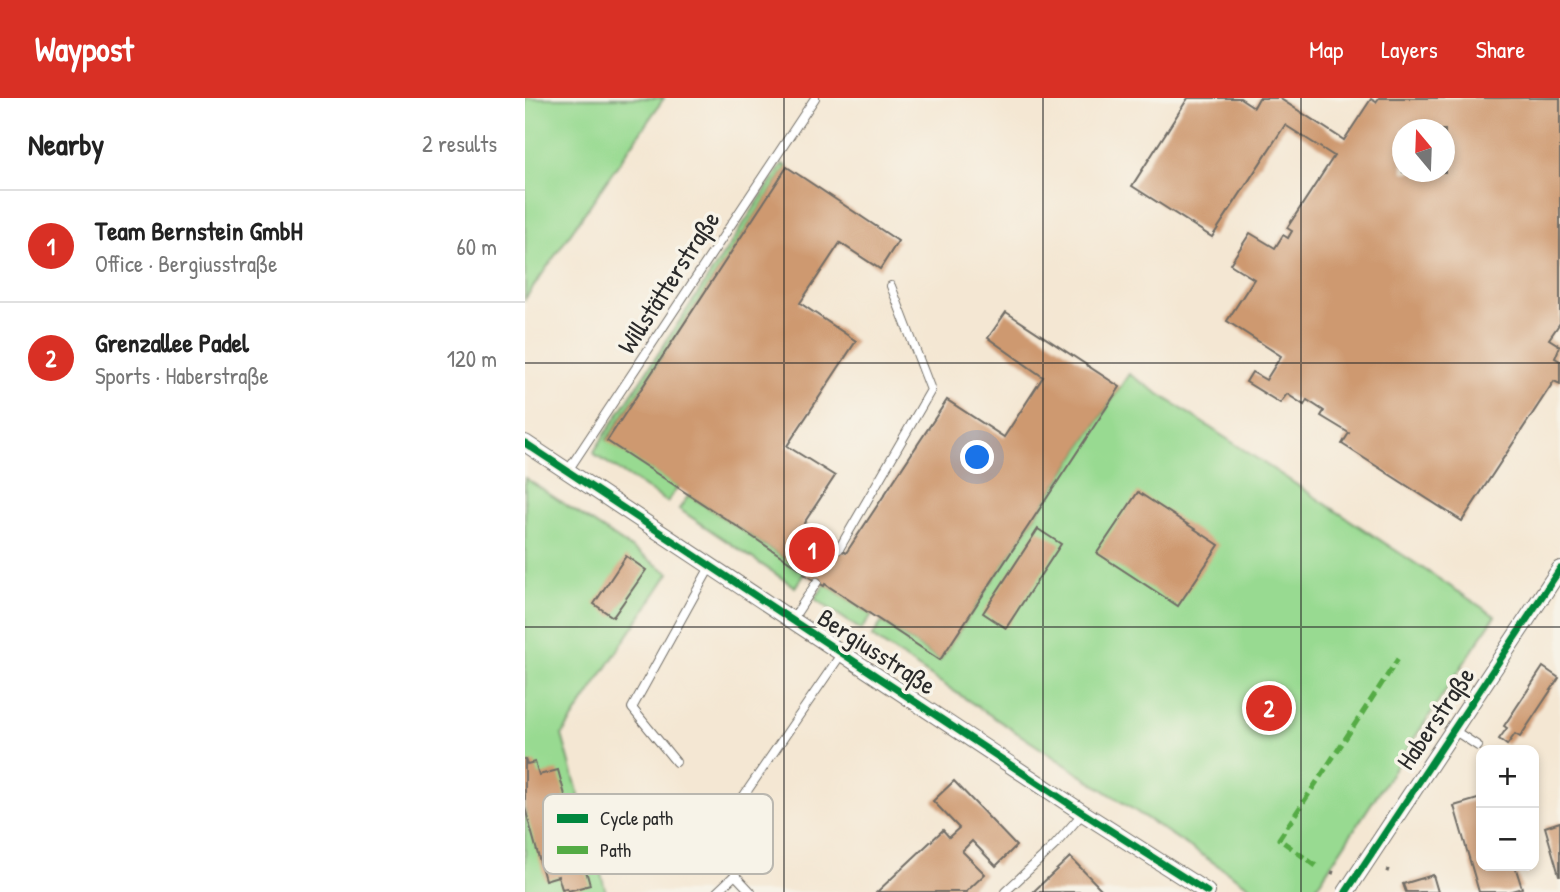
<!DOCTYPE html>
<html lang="en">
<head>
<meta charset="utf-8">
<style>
	:root { --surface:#fff; --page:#f6f6f6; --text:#222; --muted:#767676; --line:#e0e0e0; --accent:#d93025 }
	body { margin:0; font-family:"Patrick Hand",sans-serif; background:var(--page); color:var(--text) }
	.controls { position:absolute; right:21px; bottom:21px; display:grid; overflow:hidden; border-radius:14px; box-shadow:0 4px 10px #0003 }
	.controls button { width:63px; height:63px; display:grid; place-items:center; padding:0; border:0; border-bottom:2px solid var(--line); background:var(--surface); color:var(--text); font:35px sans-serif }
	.compass { position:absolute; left:867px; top:21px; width:63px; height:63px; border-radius:50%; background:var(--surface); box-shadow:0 4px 10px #0003; rotate:341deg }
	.you { position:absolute; left:453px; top:360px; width:24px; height:24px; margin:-18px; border:5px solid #fff; border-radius:50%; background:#1a73e8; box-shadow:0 0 0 10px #1a73e833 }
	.badge { display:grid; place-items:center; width:46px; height:46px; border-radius:50%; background:var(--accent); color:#fff; font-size:23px; font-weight:700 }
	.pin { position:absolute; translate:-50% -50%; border:4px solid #fff; box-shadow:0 2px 7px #0006 }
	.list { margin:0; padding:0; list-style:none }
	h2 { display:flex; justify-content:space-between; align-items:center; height:91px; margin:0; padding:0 28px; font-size:30px }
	h2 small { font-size:23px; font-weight:400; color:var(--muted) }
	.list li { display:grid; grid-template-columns:46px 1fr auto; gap:21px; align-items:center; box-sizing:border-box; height:112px; padding:0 28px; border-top:2px solid var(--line) }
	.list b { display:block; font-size:26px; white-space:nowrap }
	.list p { margin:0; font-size:23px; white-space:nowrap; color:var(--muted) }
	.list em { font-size:23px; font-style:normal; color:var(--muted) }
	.map { position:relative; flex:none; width:1035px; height:794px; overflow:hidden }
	header { display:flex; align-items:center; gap:42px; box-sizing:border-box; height:98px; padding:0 35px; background:var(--accent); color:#fff }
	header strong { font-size:33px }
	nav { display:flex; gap:38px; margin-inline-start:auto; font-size:24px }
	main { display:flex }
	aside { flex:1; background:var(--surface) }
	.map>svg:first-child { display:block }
	.green { fill:#98da91; stroke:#62825e; stroke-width:2 }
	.building { fill:#ce9970; fill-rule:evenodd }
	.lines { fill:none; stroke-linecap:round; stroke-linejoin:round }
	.lane-casing { stroke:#716d66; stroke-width:10 }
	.street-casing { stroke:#716d66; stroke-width:18 }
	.path { stroke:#716d66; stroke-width:3.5; stroke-dasharray:5 5; stroke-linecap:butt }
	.lane { stroke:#fff; stroke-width:8 }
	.street { stroke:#fff; stroke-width:16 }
	.quiet { stroke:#54ab44; stroke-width:5; stroke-dasharray:10 5; stroke-linecap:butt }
	.cycleway-casing { stroke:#f7f3e8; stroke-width:11 }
	.cycleway { stroke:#00873e; stroke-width:7 }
	.grid { fill:none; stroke:#2b2b2b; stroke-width:2; stroke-opacity:0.55 }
	.labels { text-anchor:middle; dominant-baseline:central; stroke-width:7; stroke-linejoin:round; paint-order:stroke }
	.street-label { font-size:26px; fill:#2b2b2b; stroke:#f7f3e8 }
	.key { fill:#f7f3e8; stroke:#bab7af; stroke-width:2 }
	.key-label { font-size:19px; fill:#2b2b2b }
</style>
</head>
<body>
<header>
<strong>Waypost</strong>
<nav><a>Map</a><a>Layers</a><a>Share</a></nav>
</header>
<main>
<aside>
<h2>Nearby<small>2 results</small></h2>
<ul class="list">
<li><span class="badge">1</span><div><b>Team Bernstein GmbH</b><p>Office · Bergiusstraße</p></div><em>60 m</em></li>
<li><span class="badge">2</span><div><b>Grenzallee Padel</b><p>Sports · Haberstraße</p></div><em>120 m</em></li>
</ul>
</aside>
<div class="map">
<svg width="1035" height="794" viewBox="0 0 1035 794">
	<rect width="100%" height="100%" fill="#f7f3e8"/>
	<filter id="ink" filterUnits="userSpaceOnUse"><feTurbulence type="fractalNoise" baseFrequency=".0143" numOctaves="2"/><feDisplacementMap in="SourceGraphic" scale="14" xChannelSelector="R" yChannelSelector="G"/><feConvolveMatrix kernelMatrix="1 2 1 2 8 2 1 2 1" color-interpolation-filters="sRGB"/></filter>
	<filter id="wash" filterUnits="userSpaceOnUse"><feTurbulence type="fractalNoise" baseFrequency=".00686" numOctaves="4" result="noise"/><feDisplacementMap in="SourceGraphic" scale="28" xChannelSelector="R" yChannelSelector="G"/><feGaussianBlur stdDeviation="1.57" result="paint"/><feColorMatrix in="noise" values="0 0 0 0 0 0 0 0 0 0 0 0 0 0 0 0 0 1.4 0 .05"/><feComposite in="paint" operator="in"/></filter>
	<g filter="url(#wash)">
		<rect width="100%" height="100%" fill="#f4e7d3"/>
		<g class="green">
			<path d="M 0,0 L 139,0 L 0,201 Z"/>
			<path d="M 258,66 L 262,69 L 82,342 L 153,389 L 142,404 L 72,358 L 69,355 L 70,352 Z"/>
			<path d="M 604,276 L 970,518 L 788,794 L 733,794 L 347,539 L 357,524 L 415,562 Z"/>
			<path d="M 0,380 L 144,475 L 37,637 L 81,794 L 0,794 Z"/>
			<path d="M 164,397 L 280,474 L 270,489 L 154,411 Z"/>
			<path d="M 300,486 L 347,517 L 336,532 L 290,501 Z"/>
		</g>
		<g id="blocks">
			<g class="building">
				<path d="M 663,0 L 715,0 L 729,9 L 734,0 L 754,0 L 819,42 L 846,1 L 851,4 L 854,0 L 1035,0 L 1035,225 L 1024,241 L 1035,248 L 1030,260 L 1035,263 L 1035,286 L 1029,283 L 937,423 L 817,346 L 824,335 L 796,318 L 799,313 L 782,302 L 779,307 L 762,296 L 755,305 L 721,284 L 727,274 L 741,282 L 756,258 L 702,223 L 729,181 L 705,166 L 725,135 L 750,150 L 758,137 L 763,140 L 767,133 L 762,130 L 809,58 L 760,27 L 687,139 L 607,88 ZM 878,32 L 920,32 L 920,74 L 878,74 Z"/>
				<path d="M 262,69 L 373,143 L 355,171 L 315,145 L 275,205 L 331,243 L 262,348 L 310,378 L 279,425 L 314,451 L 321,455 L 422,302 L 479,339 L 518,279 L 463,240 L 481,214 L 595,289 L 415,562 L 300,486 L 299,488 L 279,476 L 280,474 L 210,427 L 82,343 Z"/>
				<path d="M 613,394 L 694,447 L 653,508 L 572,455 Z"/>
				<path d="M 513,431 L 536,446 L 481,530 L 458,515 Z"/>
				<path d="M 101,458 L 121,472 L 88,519 L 69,506 Z"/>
				<path d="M 1018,569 L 1034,580 L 995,639 L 990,636 L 982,647 L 974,641 L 982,630 L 979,628 Z"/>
				<path d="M 0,660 L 2,666 L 10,664 L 14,677 L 33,672 L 65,787 L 43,793 L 42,790 L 37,791 L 33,778 L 20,782 L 0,710 Z"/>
				<path d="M 429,683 L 491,748 L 471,768 L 447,743 L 437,753 L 460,776 L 441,794 L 352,794 L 418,732 L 424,739 L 434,730 L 408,703 Z"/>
				<path d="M 956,700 L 956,768 L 990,768 L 997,790 L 983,794 L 954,794 L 929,708 Z"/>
				<path d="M 1035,724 L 1035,777 L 1034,777 L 1020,729 Z"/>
				<path d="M 545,759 L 579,794 L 508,794 Z"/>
				<path d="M 908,777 L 913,794 L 881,794 L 878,786 Z"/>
			</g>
		</g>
	</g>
	<g filter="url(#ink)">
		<use href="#blocks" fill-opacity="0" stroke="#716d66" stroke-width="2"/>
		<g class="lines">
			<defs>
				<g id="lane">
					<path d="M 42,374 L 290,0"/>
					<path d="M 314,451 L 406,292 L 366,188"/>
					<path d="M 267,522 L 292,484"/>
					<path d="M 927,631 L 953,648"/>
					<path d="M 151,664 L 107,610 L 185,469"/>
					<path d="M 209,712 L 317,555"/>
					<path d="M 192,794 L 210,777 L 226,794"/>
					<path d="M 480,794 L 529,748 L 558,715"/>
				</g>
				<g id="street">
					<path d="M 0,345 L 558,715 L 682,794"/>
					<path d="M 821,794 L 1035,471"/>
				</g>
			</defs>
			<use href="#lane" class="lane-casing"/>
			<use href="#street" class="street-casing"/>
			<g class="path">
				<path d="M 861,772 L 864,773"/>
				<path d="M 806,774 L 809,775"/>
			</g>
			<use href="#lane" class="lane"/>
			<use href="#street" class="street"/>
			<path class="quiet" d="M 791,768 L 754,741 L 873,561"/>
			<defs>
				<g id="cycleway">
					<path d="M 0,345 L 558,715 L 682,794"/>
					<path d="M 821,794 L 1035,471"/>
				</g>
			</defs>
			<use href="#cycleway" class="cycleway-casing"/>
			<use href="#cycleway" class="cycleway"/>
		</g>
	</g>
	<path class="grid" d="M 259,0 L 259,794M 518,0 L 518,794M 776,0 L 776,794M 0,265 L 1035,265M 0,529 L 1035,529"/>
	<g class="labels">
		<g class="street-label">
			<text transform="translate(143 184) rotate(-57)">Willstätterstraße</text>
			<text transform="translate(352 553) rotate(33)">Bergiusstraße</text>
			<text transform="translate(910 620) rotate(-56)">Haberstraße</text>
		</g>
	</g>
	<rect x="18" y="696" width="230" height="80" rx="10" class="key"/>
	<rect x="32" y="716" width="31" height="9" fill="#00873e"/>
	<rect x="32" y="748" width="31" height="8" fill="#54ab44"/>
	<g class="key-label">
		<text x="75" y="727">Cycle path</text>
		<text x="75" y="759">Path</text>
	</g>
</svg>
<div class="controls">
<button>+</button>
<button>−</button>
</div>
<svg class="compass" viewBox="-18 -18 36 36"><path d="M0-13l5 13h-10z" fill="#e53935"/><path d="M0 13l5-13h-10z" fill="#767676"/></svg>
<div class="you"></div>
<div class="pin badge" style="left:287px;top:452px">1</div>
<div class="pin badge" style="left:744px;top:610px">2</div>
</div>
</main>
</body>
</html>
